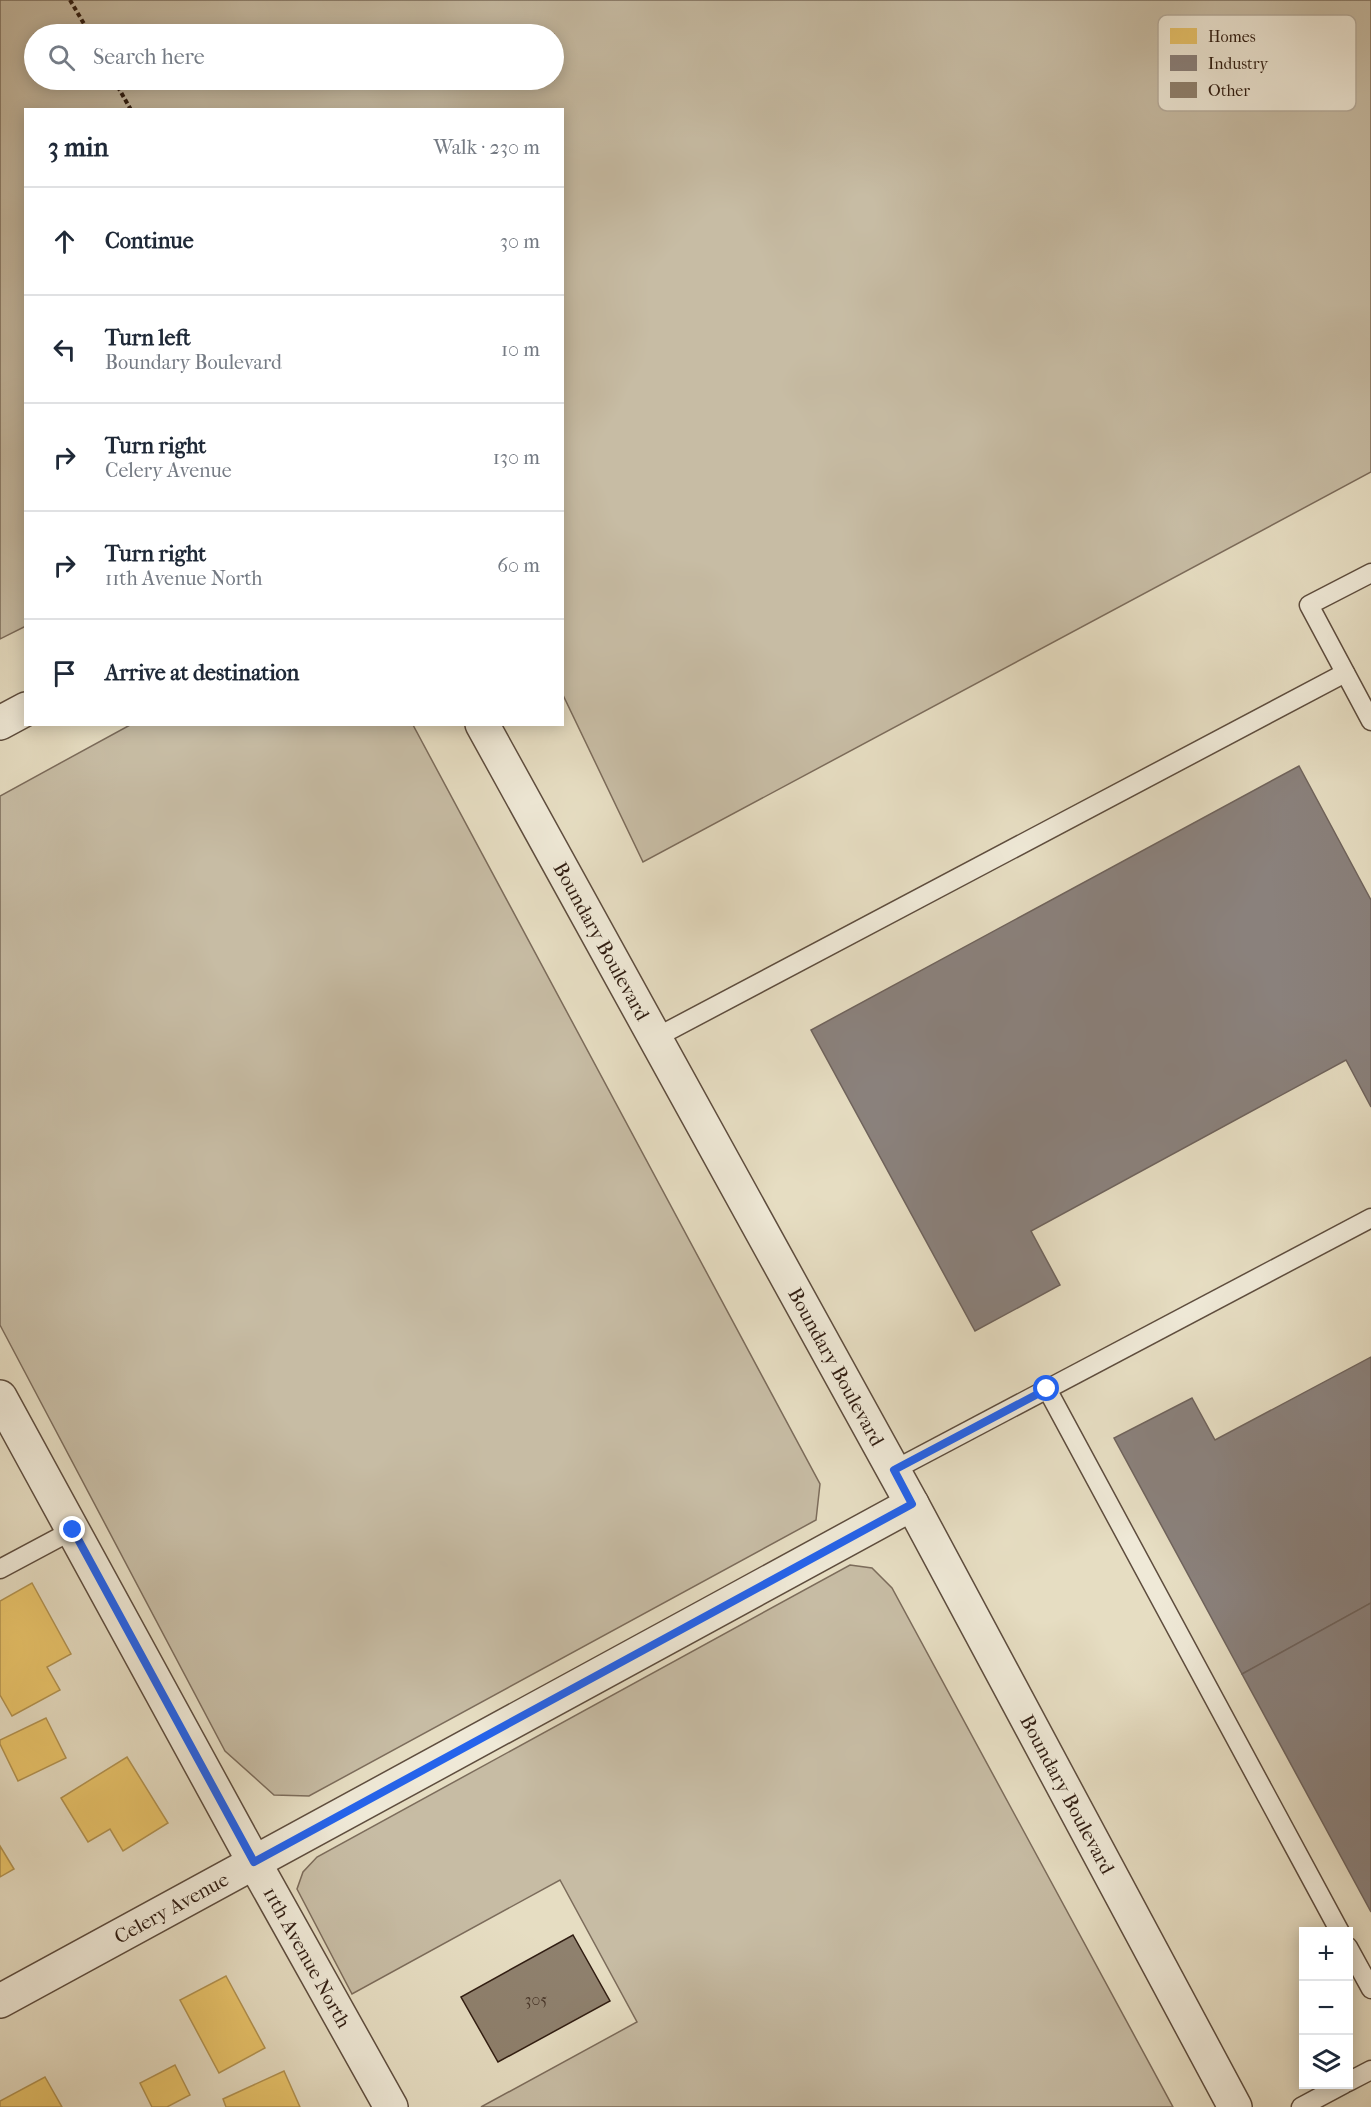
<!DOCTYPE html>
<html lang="en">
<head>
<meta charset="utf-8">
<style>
	:root { --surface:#fff; --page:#f6f6f7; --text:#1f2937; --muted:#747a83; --line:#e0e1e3 }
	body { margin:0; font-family:"IM FELL French Canon",serif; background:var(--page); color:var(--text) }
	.controls { position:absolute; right:18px; bottom:18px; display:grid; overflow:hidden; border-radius:0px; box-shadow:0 3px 15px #0003 }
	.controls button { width:54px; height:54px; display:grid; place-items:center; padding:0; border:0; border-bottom:2px solid var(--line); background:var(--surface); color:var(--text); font:30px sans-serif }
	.stop { position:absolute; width:18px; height:18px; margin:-14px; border:4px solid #2563eb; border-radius:50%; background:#fff }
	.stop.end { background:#2563eb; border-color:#fff; box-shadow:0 2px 6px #0008 }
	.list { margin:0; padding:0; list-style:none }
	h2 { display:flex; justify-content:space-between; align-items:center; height:78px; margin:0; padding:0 24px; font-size:26px }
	h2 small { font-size:20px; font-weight:400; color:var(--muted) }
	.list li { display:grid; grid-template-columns:39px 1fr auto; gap:18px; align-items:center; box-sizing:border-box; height:108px; padding:0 24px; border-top:2px solid var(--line) }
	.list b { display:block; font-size:22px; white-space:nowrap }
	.list p { margin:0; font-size:20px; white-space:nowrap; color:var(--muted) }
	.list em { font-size:20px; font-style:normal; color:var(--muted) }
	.icon { flex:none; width:33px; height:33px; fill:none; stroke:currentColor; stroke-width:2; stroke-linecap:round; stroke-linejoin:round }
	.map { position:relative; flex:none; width:1371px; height:2107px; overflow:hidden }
	.search { position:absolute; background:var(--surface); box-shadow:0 3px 15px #0003; left:24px; top:24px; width:540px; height:66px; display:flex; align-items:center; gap:15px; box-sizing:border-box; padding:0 21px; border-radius:33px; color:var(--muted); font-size:22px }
	.panel { position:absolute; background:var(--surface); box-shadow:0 3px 15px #0003; left:24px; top:108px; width:540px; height:618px; border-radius:0px }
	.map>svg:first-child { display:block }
	.green { fill:#c7bca4; stroke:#7c6c5b; stroke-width:1.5; fill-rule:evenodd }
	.homes { fill:#e9c46a; stroke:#b29250; stroke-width:1.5 }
	.industry { fill:#8a817c; stroke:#6f635c; stroke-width:1.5 }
	.building { fill:#8f816e; stroke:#301d12; stroke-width:1.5 }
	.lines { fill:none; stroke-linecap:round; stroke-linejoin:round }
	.service-casing { stroke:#5e4d3e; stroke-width:21 }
	.minor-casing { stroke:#5e4d3e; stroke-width:36 }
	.tertiary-casing { stroke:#5e4d3e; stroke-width:36 }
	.path { stroke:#301d12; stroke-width:4; stroke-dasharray:4.5 3; stroke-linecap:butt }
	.service { stroke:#efe9d7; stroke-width:18 }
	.minor { stroke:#efe9d7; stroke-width:33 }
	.tertiary { stroke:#efe9d7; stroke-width:33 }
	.route { stroke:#2563eb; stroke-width:8 }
	.labels { text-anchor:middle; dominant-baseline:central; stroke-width:6; stroke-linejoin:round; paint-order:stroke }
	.number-label { font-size:16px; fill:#483629 }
	.street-label { font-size:20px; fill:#301d12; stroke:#efe9d7 }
	.key { fill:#efe9d7; stroke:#b6ac9c; stroke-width:1.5 }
	.key-label { font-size:16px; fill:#301d12 }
</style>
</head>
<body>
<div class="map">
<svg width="1371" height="2107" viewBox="0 0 1371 2107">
	<rect width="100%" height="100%" fill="#e6ddc2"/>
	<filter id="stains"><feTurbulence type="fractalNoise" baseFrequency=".00333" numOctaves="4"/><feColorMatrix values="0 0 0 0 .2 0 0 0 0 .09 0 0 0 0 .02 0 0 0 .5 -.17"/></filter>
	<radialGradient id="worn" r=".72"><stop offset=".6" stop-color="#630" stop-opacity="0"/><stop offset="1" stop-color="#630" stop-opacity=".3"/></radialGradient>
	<g class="green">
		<path d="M 0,0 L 1371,0 L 1371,472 L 643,862 L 563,695 L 562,110 L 26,110 L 26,626 L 0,639 ZM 34,34 L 554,34 L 554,80 L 34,80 Z"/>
		<path d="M 130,725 L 413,725 L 820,1484 L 816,1520 L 309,1796 L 274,1795 L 225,1751 L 0,1325 L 0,796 Z"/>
		<path d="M 850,1565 L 872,1568 L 892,1588 L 1173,2107 L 481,2107 L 637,2022 L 560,1880 L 352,1994 L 297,1889 L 303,1872 L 317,1857 Z"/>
	</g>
	<g class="homes">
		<path d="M 32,1583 L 71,1654 L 47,1667 L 60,1690 L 12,1716 L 0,1695 L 0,1601 Z"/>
		<path d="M 46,1718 L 66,1758 L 18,1781 L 0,1744 L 0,1740 Z"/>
		<path d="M 127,1757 L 168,1823 L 123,1851 L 110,1829 L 88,1842 L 61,1798 Z"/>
		<path d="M 0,1846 L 14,1869 L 0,1877 Z"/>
		<path d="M 226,1976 L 265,2048 L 219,2073 L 180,2000 Z"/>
		<path d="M 175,2065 L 190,2095 L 167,2107 L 152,2107 L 140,2083 Z"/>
		<path d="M 284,2071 L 300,2107 L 226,2107 L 223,2099 Z"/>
		<path d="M 45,2077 L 62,2107 L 0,2107 L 0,2101 Z"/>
	</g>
	<g class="industry">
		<path d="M 1299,766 L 1371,900 L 1371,1107 L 1346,1060 L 1031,1231 L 1060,1285 L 975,1331 L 811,1030 Z"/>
		<path d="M 1371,1357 L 1371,1603 L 1242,1674 L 1114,1438 L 1192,1398 L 1215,1440 Z"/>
		<path d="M 1371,1603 L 1371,1912 L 1242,1674 Z"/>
	</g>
	<path class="building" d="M 573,1935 L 610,2001 L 498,2062 L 461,1997 Z"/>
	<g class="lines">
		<defs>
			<g id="service">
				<path d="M 1371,573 L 1309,605 L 1371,721"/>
				<path d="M 655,1038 L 1345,673"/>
				<path d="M 1047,1389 L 1340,1932"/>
				<path d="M 894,1470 L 1371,1218"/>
				<path d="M 0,1569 L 73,1530"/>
				<path d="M 1348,1947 L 1371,1989"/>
				<path d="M 1348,2082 L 1371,2070"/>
				<path d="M 1301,2107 L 1344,2084"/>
			</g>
			<g id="minor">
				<path id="s1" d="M 0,1397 L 254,1862 L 391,2107"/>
				<path id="s2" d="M 0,2001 L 912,1504"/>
			</g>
			<g id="tertiary">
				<path d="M 0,723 L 26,709"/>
				<path id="s3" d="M 482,724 L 912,1504 L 1235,2107"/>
			</g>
		</defs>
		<use href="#service" class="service-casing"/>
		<use href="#minor" class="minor-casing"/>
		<use href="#tertiary" class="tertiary-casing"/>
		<g class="path">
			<path d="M 70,0 L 90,34"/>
			<path d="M 114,80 L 131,110"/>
		</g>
		<use href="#service" class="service"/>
		<use href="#minor" class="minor"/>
		<use href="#tertiary" class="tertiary"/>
	</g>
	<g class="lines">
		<path class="route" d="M 73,1530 L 254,1862 L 912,1504 L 894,1470 L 1047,1389"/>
	</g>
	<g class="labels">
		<g class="number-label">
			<text x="536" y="1999">305</text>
		</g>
		<g class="street-label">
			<text stroke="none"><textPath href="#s3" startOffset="248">Boundary Boulevard</textPath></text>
			<text stroke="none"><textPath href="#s3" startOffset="734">Boundary Boulevard</textPath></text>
			<text stroke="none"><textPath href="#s3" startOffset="1220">Boundary Boulevard</textPath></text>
			<text stroke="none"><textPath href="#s2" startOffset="195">Celery Avenue</textPath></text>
			<text stroke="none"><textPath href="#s1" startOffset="639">11th Avenue North</textPath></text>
		</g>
	</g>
	<rect x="1158" y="15" width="198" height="96" rx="9" class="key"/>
	<rect x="1170" y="28" width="27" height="16" fill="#e9c46a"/>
	<rect x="1170" y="55" width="27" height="16" fill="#8a817c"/>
	<rect x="1170" y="82" width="27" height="16" fill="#8f816e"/>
	<g class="key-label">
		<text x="1208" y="42">Homes</text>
		<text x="1208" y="69">Industry</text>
		<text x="1208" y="96">Other</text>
	</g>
	<rect width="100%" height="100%" filter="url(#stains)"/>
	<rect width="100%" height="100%" fill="url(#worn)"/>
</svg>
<div class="controls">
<button>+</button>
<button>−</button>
<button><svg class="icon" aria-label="layers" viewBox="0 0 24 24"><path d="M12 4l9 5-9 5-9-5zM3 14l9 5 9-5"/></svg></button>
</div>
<div class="stop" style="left:1047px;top:1389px"></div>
<div class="stop end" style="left:73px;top:1530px"></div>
<div class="search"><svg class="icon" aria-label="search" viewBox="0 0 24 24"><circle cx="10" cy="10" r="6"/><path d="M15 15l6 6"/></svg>Search here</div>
<section class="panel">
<h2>3 min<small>Walk · 230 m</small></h2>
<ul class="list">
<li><svg class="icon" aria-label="ahead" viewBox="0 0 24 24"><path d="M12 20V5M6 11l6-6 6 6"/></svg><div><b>Continue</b></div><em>30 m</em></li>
<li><svg class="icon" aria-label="left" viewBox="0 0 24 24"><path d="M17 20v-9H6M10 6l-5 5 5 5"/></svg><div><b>Turn left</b><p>Boundary Boulevard</p></div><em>10 m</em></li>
<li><svg class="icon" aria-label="right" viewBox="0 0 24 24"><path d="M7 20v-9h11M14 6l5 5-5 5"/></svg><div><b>Turn right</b><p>Celery Avenue</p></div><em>130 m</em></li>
<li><svg class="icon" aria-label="right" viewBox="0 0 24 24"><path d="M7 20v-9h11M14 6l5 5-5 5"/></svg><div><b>Turn right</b><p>11th Avenue North</p></div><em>60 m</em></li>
<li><svg class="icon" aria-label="arrive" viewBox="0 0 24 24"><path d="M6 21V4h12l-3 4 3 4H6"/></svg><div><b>Arrive at destination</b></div></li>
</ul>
</section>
</div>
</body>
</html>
